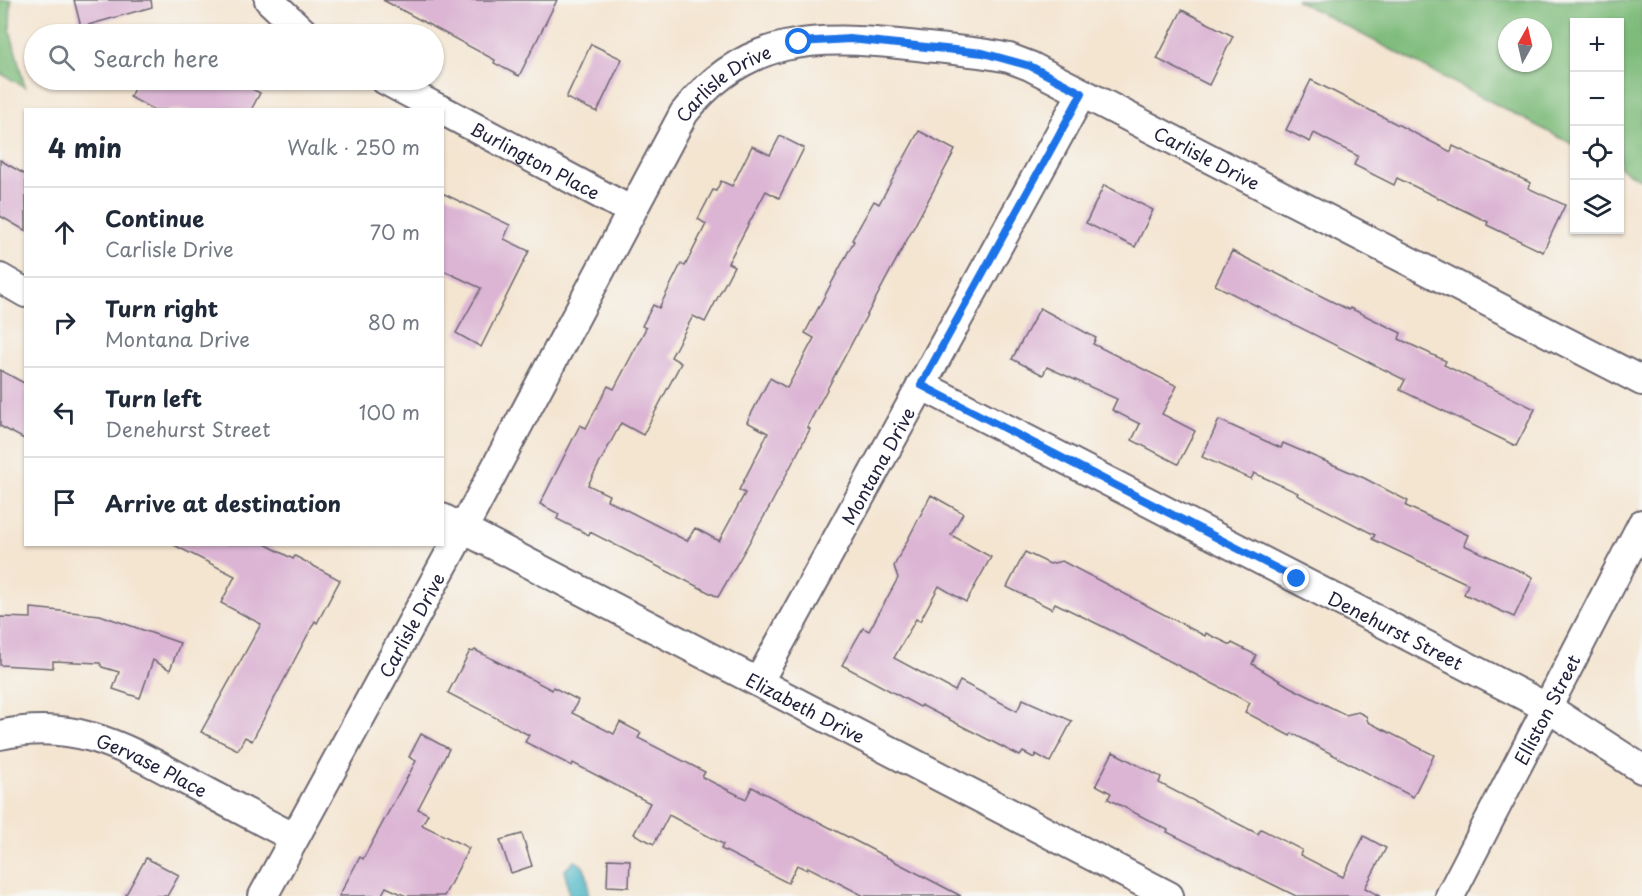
<!DOCTYPE html>
<html lang="en">
<head>
<meta charset="utf-8">
<style>
	:root { --surface:#fff; --page:#f6f6f7; --text:#1f2937; --muted:#747a83; --line:#e0e1e3 }
	body { margin:0; font-family:"Playpen Sans",sans-serif; background:var(--page); color:var(--text) }
	.controls { position:absolute; right:18px; top:18px; display:grid; overflow:hidden; border-radius:0px; box-shadow:0 2px 4px #0004 }
	.controls button { width:54px; height:54px; display:grid; place-items:center; padding:0; border:0; border-bottom:2px solid var(--line); background:var(--surface); color:var(--text); font:30px sans-serif }
	.compass { position:absolute; left:1498px; top:18px; width:54px; height:54px; border-radius:50%; background:var(--surface); box-shadow:0 2px 4px #0004; rotate:8deg }
	.stop { position:absolute; width:18px; height:18px; margin:-14px; border:4px solid #1a73e8; border-radius:50%; background:#fff }
	.stop.end { background:#1a73e8; border-color:#fff; box-shadow:0 2px 6px #0008 }
	.list { margin:0; padding:0; list-style:none }
	h2 { display:flex; justify-content:space-between; align-items:center; height:78px; margin:0; padding:0 24px; font-size:26px }
	h2 small { font-size:20px; font-weight:400; color:var(--muted) }
	.list li { display:grid; grid-template-columns:39px 1fr auto; gap:18px; align-items:center; box-sizing:border-box; height:90px; padding:0 24px; border-top:2px solid var(--line) }
	.list b { display:block; font-size:22px; white-space:nowrap }
	.list p { margin:0; font-size:20px; white-space:nowrap; color:var(--muted) }
	.list em { font-size:20px; font-style:normal; color:var(--muted) }
	.icon { flex:none; width:33px; height:33px; fill:none; stroke:currentColor; stroke-width:2; stroke-linecap:round; stroke-linejoin:round }
	.map { position:relative; flex:none; width:1642px; height:896px; overflow:hidden }
	.search { position:absolute; background:var(--surface); box-shadow:0 2px 4px #0004; left:24px; top:24px; width:420px; height:66px; display:flex; align-items:center; gap:15px; box-sizing:border-box; padding:0 21px; border-radius:33px; color:var(--muted); font-size:22px }
	.panel { position:absolute; background:var(--surface); box-shadow:0 2px 4px #0004; left:24px; top:108px; width:420px; height:438px; border-radius:0px }
	.map>svg:first-child { display:block }
	.forest { fill:#7fbc7c; stroke:#506f5c; stroke-width:1.5; fill-rule:evenodd }
	.water { fill:#48b5c5; stroke:#356c80; stroke-width:1.5 }
	.building { fill:#dcb5d4 }
	.lines { fill:none; stroke-linecap:round; stroke-linejoin:round }
	.minor-casing { stroke:#6c6670; stroke-width:32 }
	.minor { stroke:#fff; stroke-width:28 }
	.route { stroke:#1a73e8; stroke-width:8 }
	.labels { text-anchor:middle; dominant-baseline:central; stroke-width:4.5; stroke-linejoin:round; paint-order:stroke }
	.street-label { font-size:18px; fill:#22223b; stroke:#f6f6f2 }
</style>
</head>
<body>
<div class="map">
<svg width="1642" height="896" viewBox="0 0 1642 896">
	<rect width="100%" height="100%" fill="#f6f6f2"/>
	<filter id="ink" filterUnits="userSpaceOnUse"><feTurbulence type="fractalNoise" baseFrequency=".0167" numOctaves="2"/><feDisplacementMap in="SourceGraphic" scale="12" xChannelSelector="R" yChannelSelector="G"/><feConvolveMatrix kernelMatrix="1 2 1 2 8 2 1 2 1" color-interpolation-filters="sRGB"/></filter>
	<filter id="wash" filterUnits="userSpaceOnUse"><feTurbulence type="fractalNoise" baseFrequency=".008" numOctaves="4" result="noise"/><feDisplacementMap in="SourceGraphic" scale="24" xChannelSelector="R" yChannelSelector="G"/><feGaussianBlur stdDeviation="1.35" result="paint"/><feColorMatrix in="noise" values="0 0 0 0 0 0 0 0 0 0 0 0 0 0 0 0 0 1.4 0 .05"/><feComposite in="paint" operator="in"/></filter>
	<g filter="url(#wash)">
		<rect width="100%" height="100%" fill="#f4e5d1"/>
		<g class="forest">
			<path d="M 0,0 L 11,0 L 10,30 L 25,87 L 0,73 Z"/>
			<path d="M 1296,0 L 1642,0 L 1642,180 L 1620,168 L 1620,22 L 1574,22 L 1574,145 ZM 1507,27 L 1543,27 L 1543,63 L 1507,63 Z"/>
		</g>
		<path class="water" d="M 574,861 C 587,863 590,884 588,896 L 569,896 L 565,870 Z"/>
		<g id="blocks">
			<g class="building">
				<path d="M 74,0 L 151,0 L 152,7 L 81,27 Z"/>
				<path d="M 383,0 L 557,0 L 519,76 L 494,63 L 495,60 Z"/>
				<path d="M 1182,10 L 1233,36 L 1209,85 L 1157,59 Z"/>
				<path d="M 591,44 L 622,59 L 597,112 L 566,98 Z"/>
				<path d="M 138,80 L 235,80 L 260,93 L 251,110 L 154,110 L 130,97 Z"/>
				<path d="M 1311,80 L 1451,152 L 1453,146 L 1531,183 L 1528,188 L 1565,205 L 1543,252 L 1487,225 L 1488,222 L 1397,178 L 1394,185 L 1354,165 L 1358,156 L 1314,133 L 1310,142 L 1286,130 Z"/>
				<path d="M 919,131 L 955,150 L 807,427 L 810,429 L 770,506 L 718,597 L 590,532 L 589,535 L 557,519 L 559,514 L 540,504 L 580,425 L 586,428 L 608,386 L 614,389 L 646,328 L 642,326 L 653,305 L 659,308 L 681,264 L 685,266 L 706,224 L 698,219 L 713,190 L 716,191 L 721,181 L 732,186 L 752,146 L 770,155 L 780,136 L 804,148 L 779,198 L 766,191 L 728,263 L 734,266 L 705,322 L 693,316 L 671,357 L 681,363 L 643,435 L 621,423 L 588,485 L 609,495 L 607,500 L 687,541 L 695,528 L 719,541 L 745,493 L 739,490 L 768,433 L 747,422 L 770,378 L 787,388 L 814,338 L 805,333 L 854,241 L 852,240 L 874,201 L 879,204 Z"/>
				<path d="M 0,160 L 26,175 L 26,231 L 0,216 Z"/>
				<path d="M 1104,185 L 1153,210 L 1135,247 L 1086,223 Z"/>
				<path d="M 442,193 L 510,225 L 504,239 L 529,251 L 481,347 L 456,333 L 481,288 L 442,270 Z"/>
				<path d="M 1232,251 L 1349,310 L 1350,308 L 1401,333 L 1399,339 L 1446,361 L 1444,365 L 1535,409 L 1516,446 L 1400,390 L 1405,380 L 1215,285 Z"/>
				<path d="M 1040,308 L 1096,338 L 1093,344 L 1177,386 L 1162,414 L 1195,431 L 1178,464 L 1132,440 L 1140,424 L 1112,410 L 1117,399 L 1047,367 L 1043,375 L 1012,359 Z"/>
				<path d="M 0,370 L 26,384 L 26,440 L 0,426 Z"/>
				<path d="M 1219,420 L 1281,448 L 1283,443 L 1364,478 L 1408,501 L 1406,506 L 1468,535 L 1464,545 L 1533,577 L 1514,617 L 1464,594 L 1468,584 L 1372,539 L 1375,535 L 1297,495 L 1298,493 L 1254,473 L 1251,479 L 1202,457 Z"/>
				<path d="M 931,495 L 963,513 L 951,535 L 991,557 L 966,602 L 939,586 L 920,621 L 916,619 L 894,658 L 955,691 L 960,681 L 1017,711 L 1023,699 L 1072,721 L 1050,762 L 1036,754 L 1034,758 L 1023,752 L 1020,756 L 921,705 L 920,707 L 842,665 L 863,628 L 869,631 L 898,578 L 894,566 Z"/>
				<path d="M 172,544 L 265,544 L 293,559 L 295,556 L 340,580 L 317,623 L 315,621 L 252,741 L 245,737 L 238,750 L 201,732 L 261,624 L 221,603 L 235,576 Z"/>
				<path d="M 1025,552 L 1050,564 L 1062,561 L 1205,636 L 1206,633 L 1231,645 L 1232,643 L 1256,655 L 1252,664 L 1290,687 L 1346,715 L 1358,712 L 1366,716 L 1368,722 L 1434,755 L 1413,797 L 1292,733 L 1290,736 L 1245,712 L 1250,703 L 1116,633 L 1055,603 L 1052,609 L 1007,587 Z"/>
				<path d="M 31,608 L 100,615 L 180,643 L 170,670 L 153,660 L 140,698 L 113,689 L 119,672 L 102,667 L 100,663 L 53,661 L 53,668 L 0,665 L 0,617 L 31,618 Z"/>
				<path d="M 475,650 L 552,690 L 553,687 L 578,700 L 572,713 L 614,734 L 620,722 L 641,733 L 638,738 L 705,772 L 702,777 L 746,799 L 752,787 L 961,896 L 864,896 L 808,867 L 807,870 L 797,865 L 788,883 L 721,849 L 723,844 L 669,815 L 654,844 L 634,834 L 650,803 L 573,763 L 572,766 L 525,742 L 529,735 L 448,693 L 470,651 L 473,652 Z"/>
				<path d="M 421,734 L 449,749 L 418,809 L 428,814 L 422,825 L 469,848 L 444,896 L 406,896 L 386,887 L 381,896 L 339,896 L 360,857 L 363,859 L 416,761 L 409,757 Z"/>
				<path d="M 1113,752 L 1161,777 L 1159,783 L 1258,834 L 1261,829 L 1302,850 L 1300,855 L 1343,877 L 1364,836 L 1386,848 L 1365,888 L 1380,896 L 1296,896 L 1167,832 L 1168,830 L 1108,799 L 1111,793 L 1096,785 Z"/>
				<path d="M 522,834 L 532,866 L 511,873 L 500,840 Z"/>
				<path d="M 146,858 L 179,875 L 167,896 L 125,896 Z"/>
				<path d="M 608,859 L 630,860 L 629,887 L 607,886 Z"/>
			</g>
		</g>
	</g>
	<g filter="url(#ink)">
		<use href="#blocks" fill-opacity="0" stroke="#6c6670" stroke-width="1.5"/>
		<g class="lines">
			<defs>
				<g id="minor">
					<path d="M 269,0 L 305,34"/>
					<path d="M 385,80 L 441,110"/>
					<path id="s1" d="M 442,110 L 630,210"/>
					<path d="M 0,278 L 26,293"/>
					<path id="s2" d="M 921,385 L 1548,708 L 1642,769"/>
					<path id="s3" d="M 442,518 L 1169,896"/>
					<path id="s4" d="M 759,681 L 1082,93"/>
					<path id="s5" d="M 0,735 C 75,718 123,747 187,781 C 222,800 258,819 293,837"/>
					<path id="s6" d="M 263,896 L 463,529 L 684,113 C 745,35 817,35 908,45 C 942,49 975,51 1009,58 L 1030,66 L 1642,381"/>
					<path id="s7" d="M 1450,896 L 1642,524"/>
				</g>
			</defs>
			<use href="#minor" class="minor-casing"/>
			<use href="#minor" class="minor"/>
		</g>
	</g>
	<g class="lines" filter="url(#ink)">
		<path class="route" d="M 799,42 L 850,39 L 983,53 L 1030,66 L 1082,93 L 921,385 L 1297,579"/>
	</g>
	<g class="labels">
		<g class="street-label">
			<text stroke="none"><textPath href="#s6" startOffset="939">Carlisle Drive</textPath></text>
			<text stroke="none"><textPath href="#s6" startOffset="1460">Carlisle Drive</textPath></text>
			<text stroke="none"><textPath href="#s1" startOffset="106">Burlington Place</textPath></text>
			<text stroke="none"><textPath href="#s4" startOffset="246">Montana Drive</textPath></text>
			<text stroke="none"><textPath href="#s6" startOffset="309">Carlisle Drive</textPath></text>
			<text stroke="none"><textPath href="#s2" startOffset="534">Denehurst Street</textPath></text>
			<text stroke="none"><textPath href="#s3" startOffset="410">Elizabeth Drive</textPath></text>
			<text stroke="none"><textPath href="#s7" startOffset="210">Elliston Street</textPath></text>
			<text stroke="none"><textPath href="#s5" startOffset="159">Gervase Place</textPath></text>
		</g>
	</g>
</svg>
<div class="controls">
<button>+</button>
<button>−</button>
<button><svg class="icon" aria-label="locate" viewBox="0 0 24 24"><circle cx="12" cy="12" r="6"/><path d="M12 2v4M12 18v4M2 12h4M18 12h4"/></svg></button>
<button><svg class="icon" aria-label="layers" viewBox="0 0 24 24"><path d="M12 4l9 5-9 5-9-5zM3 14l9 5 9-5"/></svg></button>
</div>
<svg class="compass" viewBox="-18 -18 36 36"><path d="M0-13l5 13h-10z" fill="#e53935"/><path d="M0 13l5-13h-10z" fill="#747a83"/></svg>
<div class="stop" style="left:799px;top:42px"></div>
<div class="stop end" style="left:1297px;top:579px"></div>
<div class="search"><svg class="icon" aria-label="search" viewBox="0 0 24 24"><circle cx="10" cy="10" r="6"/><path d="M15 15l6 6"/></svg>Search here</div>
<section class="panel">
<h2>4 min<small>Walk · 250 m</small></h2>
<ul class="list">
<li><svg class="icon" aria-label="ahead" viewBox="0 0 24 24"><path d="M12 20V5M6 11l6-6 6 6"/></svg><div><b>Continue</b><p>Carlisle Drive</p></div><em>70 m</em></li>
<li><svg class="icon" aria-label="right" viewBox="0 0 24 24"><path d="M7 20v-9h11M14 6l5 5-5 5"/></svg><div><b>Turn right</b><p>Montana Drive</p></div><em>80 m</em></li>
<li><svg class="icon" aria-label="left" viewBox="0 0 24 24"><path d="M17 20v-9H6M10 6l-5 5 5 5"/></svg><div><b>Turn left</b><p>Denehurst Street</p></div><em>100 m</em></li>
<li><svg class="icon" aria-label="arrive" viewBox="0 0 24 24"><path d="M6 21V4h12l-3 4 3 4H6"/></svg><div><b>Arrive at destination</b></div></li>
</ul>
</section>
</div>
</body>
</html>
